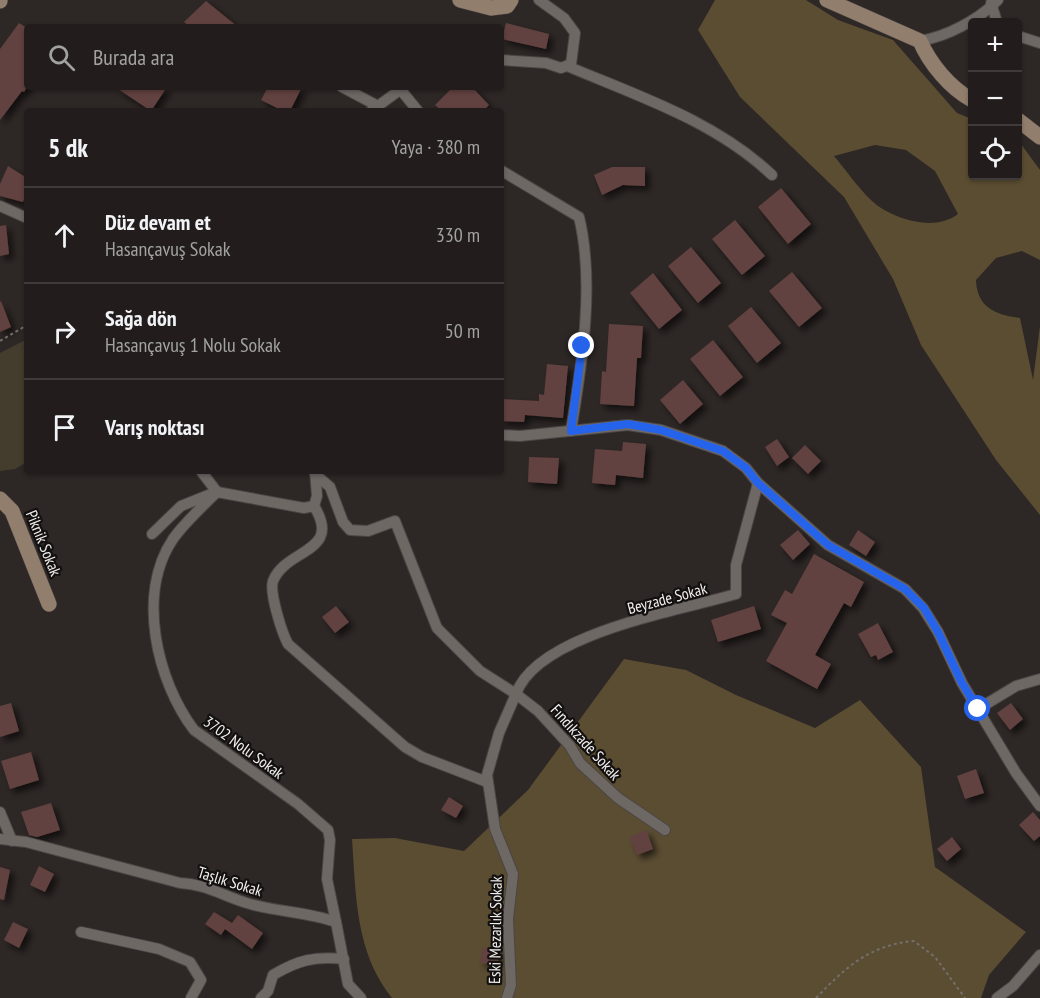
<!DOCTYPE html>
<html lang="tr">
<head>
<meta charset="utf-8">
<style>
	:root { --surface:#221d1c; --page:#2e2a29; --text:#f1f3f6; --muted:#a2a2a3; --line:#3f3b3b }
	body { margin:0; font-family:"PT Sans Narrow",sans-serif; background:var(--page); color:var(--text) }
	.controls { position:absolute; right:18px; top:18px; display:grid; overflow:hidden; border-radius:6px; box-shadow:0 2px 4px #0004 }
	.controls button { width:54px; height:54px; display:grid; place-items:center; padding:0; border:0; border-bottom:2px solid var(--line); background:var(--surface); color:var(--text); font:30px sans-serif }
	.stop { position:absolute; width:18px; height:18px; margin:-14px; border:4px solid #2563eb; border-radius:50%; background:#fff }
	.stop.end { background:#2563eb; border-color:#fff; box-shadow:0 2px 6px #0008 }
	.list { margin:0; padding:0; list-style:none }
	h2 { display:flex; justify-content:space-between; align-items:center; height:78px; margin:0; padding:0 24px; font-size:26px }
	h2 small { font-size:20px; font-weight:400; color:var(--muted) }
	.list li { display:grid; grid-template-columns:39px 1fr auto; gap:18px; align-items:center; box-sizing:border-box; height:96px; padding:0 24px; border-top:2px solid var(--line) }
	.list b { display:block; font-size:22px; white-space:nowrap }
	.list p { margin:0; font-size:20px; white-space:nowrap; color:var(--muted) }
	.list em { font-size:20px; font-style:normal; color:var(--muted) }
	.icon { flex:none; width:33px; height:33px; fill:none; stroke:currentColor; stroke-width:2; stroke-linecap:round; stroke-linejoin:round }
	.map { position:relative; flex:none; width:1040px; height:998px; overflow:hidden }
	.search { position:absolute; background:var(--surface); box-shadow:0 2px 4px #0004; left:24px; top:24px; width:480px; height:66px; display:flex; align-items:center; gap:15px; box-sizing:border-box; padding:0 21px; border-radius:6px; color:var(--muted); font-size:22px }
	.panel { position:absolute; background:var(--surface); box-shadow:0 2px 4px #0004; left:24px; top:108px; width:480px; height:366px; border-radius:6px }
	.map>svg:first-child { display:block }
	.green { fill:#443c2c }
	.forest { fill:#5b4d32; fill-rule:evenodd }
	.building { fill:#62423f; filter:url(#shadow) }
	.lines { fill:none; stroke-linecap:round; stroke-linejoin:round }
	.street-casing { stroke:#4a4644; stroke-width:12 }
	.secondary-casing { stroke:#4a4644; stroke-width:16 }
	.path { stroke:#746f6d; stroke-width:2; stroke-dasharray:3 3; stroke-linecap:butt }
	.street { stroke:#6e6865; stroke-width:10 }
	.secondary { stroke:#927e6c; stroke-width:15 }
	.route { stroke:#2563eb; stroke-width:8 }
	.labels { text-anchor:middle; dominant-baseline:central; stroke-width:4.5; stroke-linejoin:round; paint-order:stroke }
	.street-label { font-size:16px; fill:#f2efed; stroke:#131110 }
</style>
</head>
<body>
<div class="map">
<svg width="1040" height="998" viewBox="0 0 1040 998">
	<defs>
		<filter id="shadow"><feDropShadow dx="4.5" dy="4.5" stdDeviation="3" flood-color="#0009"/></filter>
	</defs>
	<rect width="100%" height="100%" fill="#2d2725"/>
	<path class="green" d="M 27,339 L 27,462 L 15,469 L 0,471 L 0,353 Z"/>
	<g class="forest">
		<path d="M 715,0 L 806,0 L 838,20 L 893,40 L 957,113 L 972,119 L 972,176 L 1018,176 L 1018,140 L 1040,170 L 1040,260 L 1022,251 L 996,258 L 976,280 C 977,307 995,315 1020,318 L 1033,380 L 1040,326 L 1040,515 L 996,460 L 921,345 L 893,279 L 844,197 L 740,97 L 698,30 ZM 875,145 L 906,150 L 935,171 L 958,214 C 936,231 900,221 878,206 C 862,194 847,171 834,156 Z"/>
		<path d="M 624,659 L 686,670 L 736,695 L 815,728 L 860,700 L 921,767 L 935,867 L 1026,932 L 989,975 L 981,998 L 392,998 C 355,952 356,895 352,839 L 395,838 L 464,851 L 528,790 Z"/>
	</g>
	<g class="building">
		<path d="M 206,1 L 238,27 L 190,27 L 184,22 Z"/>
		<path d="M 19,23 L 27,28 L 27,87 L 24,92 L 22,91 L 0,120 L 0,49 Z"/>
		<path d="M 506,23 L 549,34 L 546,49 L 502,39 Z"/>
		<path d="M 115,87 L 167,87 L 151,111 Z"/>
		<path d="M 268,87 L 302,87 L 290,111 L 283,111 L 261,100 Z"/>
		<path d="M 453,87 L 472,87 L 489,105 L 483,111 L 442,111 L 435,105 Z"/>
		<path d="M 8,166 L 27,178 L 27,192 L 23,202 L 0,196 L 0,184 Z"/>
		<path d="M 612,167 L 645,167 L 645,186 L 623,185 L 602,195 L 594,175 Z"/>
		<path d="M 781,188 L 811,224 L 788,244 L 758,207 Z"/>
		<path d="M 735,220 L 765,256 L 742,275 L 712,239 Z"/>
		<path d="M 6,225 L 9,254 L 0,256 L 0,226 Z"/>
		<path d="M 691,247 L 721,283 L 698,303 L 668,266 Z"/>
		<path d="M 792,272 L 822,308 L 799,327 L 769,291 Z"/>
		<path d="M 653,273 L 682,310 L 659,329 L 630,293 Z"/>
		<path d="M 1,301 L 11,327 L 0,332 L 0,302 Z"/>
		<path d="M 751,307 L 781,343 L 757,363 L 728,326 Z"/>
		<path d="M 609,324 L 643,326 L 641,358 L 637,358 L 634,406 L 600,404 L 602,371 L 606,372 Z"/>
		<path d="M 713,340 L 743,377 L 720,396 L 690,359 Z"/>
		<path d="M 547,364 L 568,366 L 563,418 L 525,415 L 524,422 L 501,421 L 501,399 L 539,401 L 539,394 L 544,395 Z"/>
		<path d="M 683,380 L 703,404 L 680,424 L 660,400 Z"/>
		<path d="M 777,439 L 789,457 L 777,466 L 765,447 Z"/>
		<path d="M 623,442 L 646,444 L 643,478 L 616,475 L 615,485 L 592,483 L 595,449 L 622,451 Z"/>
		<path d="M 805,445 L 821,461 L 808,474 L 792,458 Z"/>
		<path d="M 529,457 L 559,458 L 557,484 L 528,482 Z"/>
		<path d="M 798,530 L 810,544 L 793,560 L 780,545 Z"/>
		<path d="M 858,530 L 875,542 L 866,556 L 849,545 Z"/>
		<path d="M 814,554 L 864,582 L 851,607 L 844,603 L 815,655 L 831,664 L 817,689 L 766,661 L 787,623 L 771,615 L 785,590 L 792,594 Z"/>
		<path d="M 336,606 L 349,622 L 335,633 L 322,617 Z"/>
		<path d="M 754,606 L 761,629 L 718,642 L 711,620 Z"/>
		<path d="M 878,623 L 893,652 L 878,660 L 876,655 L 871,657 L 858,634 Z"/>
		<path d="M 11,703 L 19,731 L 0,737 L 0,706 Z"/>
		<path d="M 1011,703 L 1023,719 L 1010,730 L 997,713 Z"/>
		<path d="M 31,752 L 39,780 L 10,789 L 1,761 Z"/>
		<path d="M 976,769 L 984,793 L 965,799 L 957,776 Z"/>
		<path d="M 449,797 L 463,806 L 456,818 L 441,810 Z"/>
		<path d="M 51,803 L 60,830 L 37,837 L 29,835 L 21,812 Z"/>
		<path d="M 1033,812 L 1040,820 L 1040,836 L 1034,841 L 1019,825 Z"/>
		<path d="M 646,830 L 653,849 L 637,855 L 630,837 Z"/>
		<path d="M 952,837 L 961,849 L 947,861 L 937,849 Z"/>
		<path d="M 39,866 L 54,874 L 45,892 L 30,885 Z"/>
		<path d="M 0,867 L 10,870 L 4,900 L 0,899 Z"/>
		<path d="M 214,912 L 232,923 L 238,915 L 263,933 L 252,949 L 225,929 L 221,935 L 205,924 Z"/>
		<path d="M 13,922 L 28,929 L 19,948 L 4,940 Z"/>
		<path d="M 482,948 L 499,949 L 498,964 L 480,963 Z"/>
	</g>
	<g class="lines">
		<defs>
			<g id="street">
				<path d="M 991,3 L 997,22"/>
				<path d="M 1018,36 L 1040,43"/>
				<path d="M 920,41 C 948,36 978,20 998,0"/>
				<path d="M 501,60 L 546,63 L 561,68 L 571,64 L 575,33 L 564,18 L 539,0"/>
				<path d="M 567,66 C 638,96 715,121 772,175"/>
				<path d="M 342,87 L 376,105"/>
				<path d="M 400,89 L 418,111"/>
				<path d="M 371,111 L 404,87"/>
				<path d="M 502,171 L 579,217 C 595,283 582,364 571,431"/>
				<path d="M 0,206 L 27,218"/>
				<path d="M 501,435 L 520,436 L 628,425 L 661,430 L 723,451 L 746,468 L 758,483 L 828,545 L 905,589 L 923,608 L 938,632 L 962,683 L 1016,773 L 1040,806"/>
				<path d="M 201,471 L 217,492"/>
				<path d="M 315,474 L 330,487 L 343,522 L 350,530 L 368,531 L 395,521 L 437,628 L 480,671 L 516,694 L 499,733 L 487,775 L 495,829 L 513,874 L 508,919 L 511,985 L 507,998"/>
				<path d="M 217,492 C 202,507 185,522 173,539 C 136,594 157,681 194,730 L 298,804 L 328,830 L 330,840 L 327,879 L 336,922"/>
				<path d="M 217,492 L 304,508 L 314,506 L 317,496 L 315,471"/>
				<path d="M 314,506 C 343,553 286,548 273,581 C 269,592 282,633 288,644 L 405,747 L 422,757 L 487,782"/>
				<path d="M 152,534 L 181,506 L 211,494"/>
				<path d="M 978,709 L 1016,686 L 1040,679"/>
				<path d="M 0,812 L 12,841"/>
				<path d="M 665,830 L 618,798 L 580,763 L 570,746 L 538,711 L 516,694 C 537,634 678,611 736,594 L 736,565 L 758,483"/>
				<path d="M 0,839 L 26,842 L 180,883 C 206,884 225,897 250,904 C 279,912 308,912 336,922 L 348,984 L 361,998"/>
				<path d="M 81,932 L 159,949 L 190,962 L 201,980 L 191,998"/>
				<path d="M 261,998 L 268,991 L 273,975 C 298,960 315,956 344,959"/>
				<path d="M 997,998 L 1013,986 L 1040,955"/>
			</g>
			<g id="secondary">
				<path d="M 460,0 L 491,8 L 507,6 L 511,0"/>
				<path d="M 827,0 L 920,41 C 930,64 950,88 972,100"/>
				<path d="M 0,1 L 0,0"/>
				<path d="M 1018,120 L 1040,137"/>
				<path d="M 0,499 L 12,511 L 49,604"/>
			</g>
		</defs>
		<use href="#street" class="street-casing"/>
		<use href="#secondary" class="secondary-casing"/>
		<g class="path">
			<path d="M 0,341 L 27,325"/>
			<path d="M 816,998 C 845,968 869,945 914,941 L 935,957 L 965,998"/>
		</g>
		<use href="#street" class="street"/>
		<use href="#secondary" class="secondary"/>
	</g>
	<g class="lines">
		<path class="route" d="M 582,346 L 571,431 L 628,424 L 661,430 L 723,451 L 746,468 L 758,483 L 828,545 L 905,589 L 924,608 L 938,632 L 962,683 L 978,709"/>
	</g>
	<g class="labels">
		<g class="street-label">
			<text transform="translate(44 543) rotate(68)">Piknik Sokak</text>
			<text transform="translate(667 598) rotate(-15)">Beyzade Sokak</text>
			<text transform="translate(586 742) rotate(48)">Fındıkzade Sokak</text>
			<text transform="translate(244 747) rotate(36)">3702 Nolu Sokak</text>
			<text transform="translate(230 881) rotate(17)">Taşlık Sokak</text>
			<text transform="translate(495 930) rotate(-89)">Eski Mezarlık Sokak</text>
		</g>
	</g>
</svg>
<div class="controls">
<button>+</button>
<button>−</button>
<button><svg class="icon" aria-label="locate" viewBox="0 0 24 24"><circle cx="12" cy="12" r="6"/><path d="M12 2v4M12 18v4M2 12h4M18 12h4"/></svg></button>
</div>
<div class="stop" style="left:978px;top:709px"></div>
<div class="stop end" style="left:582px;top:346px"></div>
<div class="search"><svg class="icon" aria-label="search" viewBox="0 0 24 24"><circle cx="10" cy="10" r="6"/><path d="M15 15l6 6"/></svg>Burada ara</div>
<section class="panel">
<h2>5 dk<small>Yaya · 380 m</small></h2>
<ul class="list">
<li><svg class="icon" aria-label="ahead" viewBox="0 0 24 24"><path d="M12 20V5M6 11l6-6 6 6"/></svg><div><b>Düz devam et</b><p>Hasançavuş Sokak</p></div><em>330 m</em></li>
<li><svg class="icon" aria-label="right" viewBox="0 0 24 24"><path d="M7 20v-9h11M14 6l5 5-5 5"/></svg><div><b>Sağa dön</b><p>Hasançavuş 1 Nolu Sokak</p></div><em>50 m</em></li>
<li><svg class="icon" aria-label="arrive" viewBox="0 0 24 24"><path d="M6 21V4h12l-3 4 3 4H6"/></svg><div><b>Varış noktası</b></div></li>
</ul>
</section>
</div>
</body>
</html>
